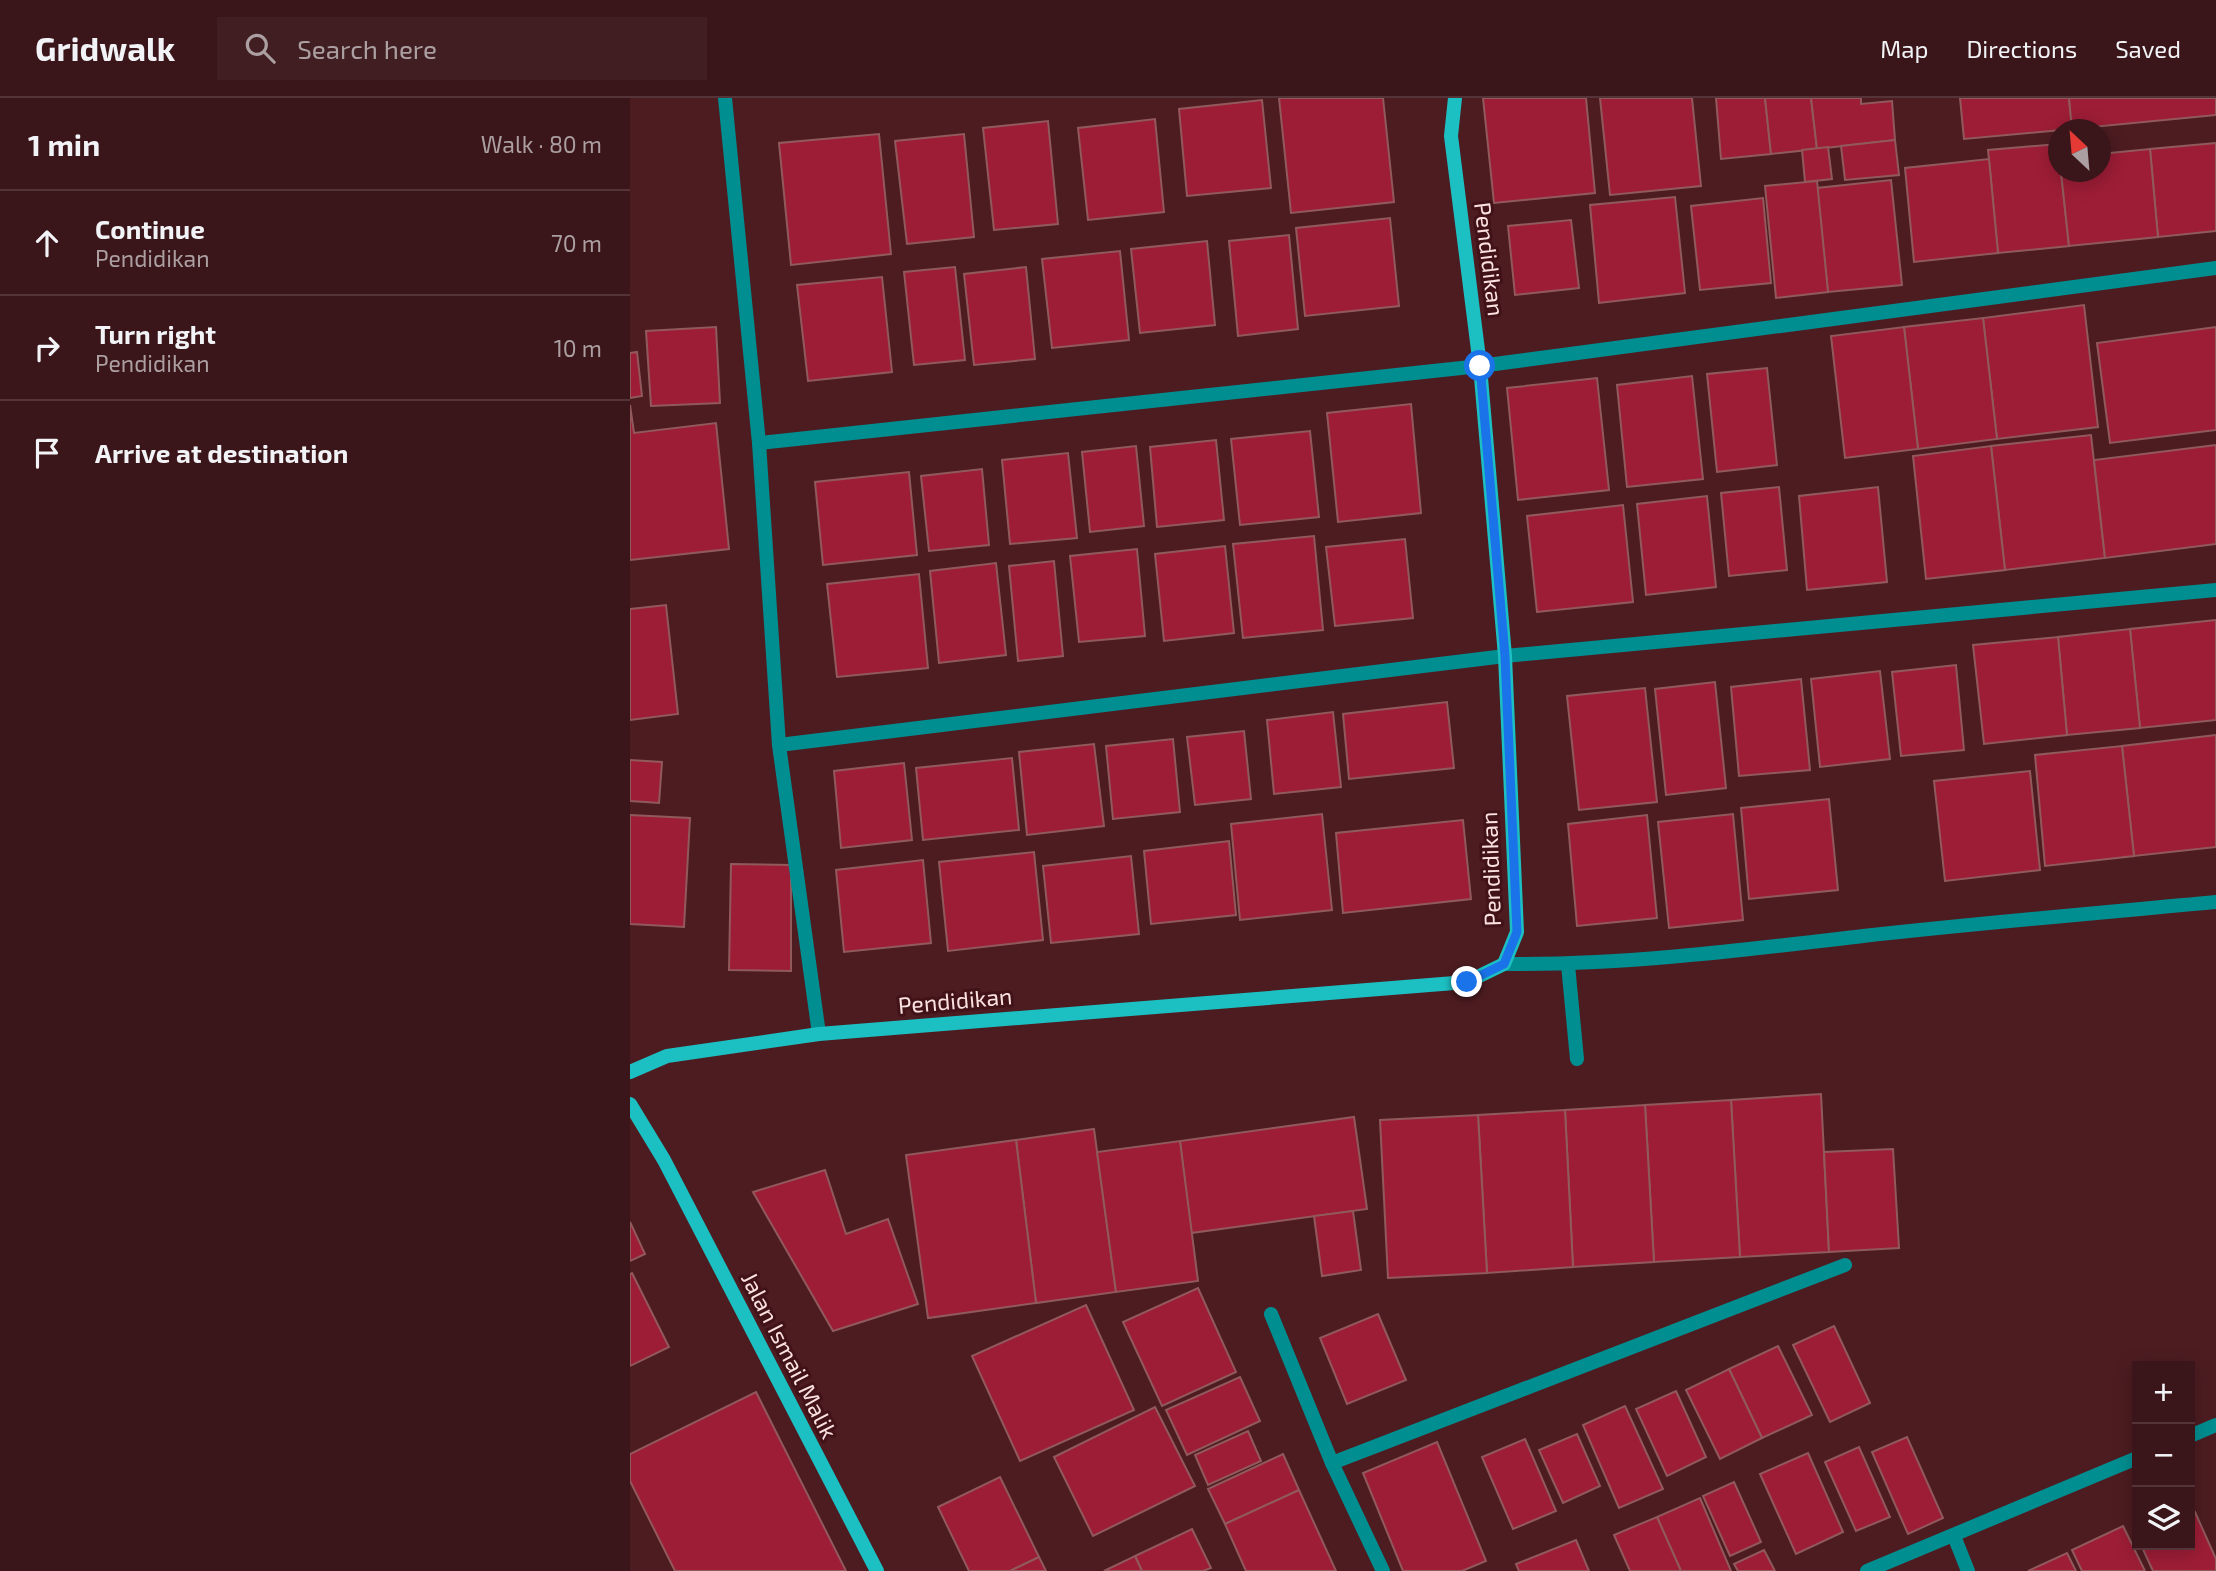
<!DOCTYPE html>
<html lang="en">
<head>
<meta charset="utf-8">
<style>
	:root { --surface:#3a1519; --page:#411e22; --text:#f1f3f6; --muted:#ab9fa2; --line:#543438 }
	body { margin:0; font-family:"Exo 2",sans-serif; background:var(--page); color:var(--text) }
	.controls { position:absolute; right:21px; bottom:21px; display:grid; overflow:hidden; border-radius:0px; box-shadow:0 4px 18px #0003 }
	.controls button { width:63px; height:63px; display:grid; place-items:center; padding:0; border:0; border-bottom:2px solid var(--line); background:var(--surface); color:var(--text); font:35px sans-serif }
	.compass { position:absolute; left:1418px; top:21px; width:63px; height:63px; border-radius:50%; background:var(--surface); box-shadow:0 4px 18px #0003; rotate:334deg }
	.stop { position:absolute; width:21px; height:21px; margin:-16px; border:5px solid #1a73e8; border-radius:50%; background:#fff }
	.stop.end { background:#1a73e8; border-color:#fff; box-shadow:0 2px 7px #0008 }
	.list { margin:0; padding:0; list-style:none }
	h2 { display:flex; justify-content:space-between; align-items:center; height:91px; margin:0; padding:0 28px; font-size:30px }
	h2 small { font-size:23px; font-weight:400; color:var(--muted) }
	.list li { display:grid; grid-template-columns:46px 1fr auto; gap:21px; align-items:center; box-sizing:border-box; height:105px; padding:0 28px; border-top:2px solid var(--line) }
	.list b { display:block; font-size:26px; white-space:nowrap }
	.list p { margin:0; font-size:23px; white-space:nowrap; color:var(--muted) }
	.list em { font-size:23px; font-style:normal; color:var(--muted) }
	.icon { flex:none; width:38px; height:38px; fill:none; stroke:currentColor; stroke-width:2; stroke-linecap:round; stroke-linejoin:round }
	.map { position:relative; flex:none; width:1586px; height:1473px; overflow:hidden }
	header { display:flex; align-items:center; gap:42px; box-sizing:border-box; height:98px; padding:0 35px; background:var(--surface); border-bottom:2px solid var(--line) }
	header strong { font-size:33px }
	nav { display:flex; gap:38px; margin-inline-start:auto; font-size:24px }
	.search { width:490px; height:63px; background:var(--page); display:flex; align-items:center; gap:18px; box-sizing:border-box; padding:0 24px; border-radius:0px; color:var(--muted); font-size:26px }
	main { display:flex }
	aside { flex:1; background:var(--surface) }
	.map>svg:first-child { display:block }
	.building { fill:#9d1d36; stroke:#91595c; stroke-width:2 }
	.lines { fill:none; stroke-linecap:round; stroke-linejoin:round }
	.lane { stroke:#008e90; stroke-width:14 }
	.street { stroke:#008e90; stroke-width:14 }
	.secondary { stroke:#1cbfc2; stroke-width:14 }
	.route { stroke:#1a73e8; stroke-width:9 }
	.labels { text-anchor:middle; dominant-baseline:central; stroke-width:6; stroke-linejoin:round; paint-order:stroke }
	.street-label { font-size:23px; fill:#fce1e1; stroke:#411217 }
</style>
</head>
<body>
<header>
<strong>Gridwalk</strong>
<div class="search"><svg class="icon" aria-label="search" viewBox="0 0 24 24"><circle cx="10" cy="10" r="6"/><path d="M15 15l6 6"/></svg>Search here</div>
<nav><a>Map</a><a>Directions</a><a>Saved</a></nav>
</header>
<main>
<aside>
<h2>1 min<small>Walk · 80 m</small></h2>
<ul class="list">
<li><svg class="icon" aria-label="ahead" viewBox="0 0 24 24"><path d="M12 20V5M6 11l6-6 6 6"/></svg><div><b>Continue</b><p>Pendidikan</p></div><em>70 m</em></li>
<li><svg class="icon" aria-label="right" viewBox="0 0 24 24"><path d="M7 20v-9h11M14 6l5 5-5 5"/></svg><div><b>Turn right</b><p>Pendidikan</p></div><em>10 m</em></li>
<li><svg class="icon" aria-label="arrive" viewBox="0 0 24 24"><path d="M6 21V4h12l-3 4 3 4H6"/></svg><div><b>Arrive at destination</b></div></li>
</ul>
</aside>
<div class="map">
<svg width="1586" height="1473" viewBox="0 0 1586 1473">
	<rect width="100%" height="100%" fill="#4d1c21"/>
	<g class="building">
		<path d="M 649,0 L 753,0 L 764,104 L 661,115 Z"/>
		<path d="M 853,0 L 956,0 L 965,95 L 864,105 Z"/>
		<path d="M 970,0 L 1062,0 L 1071,88 L 980,97 Z"/>
		<path d="M 1086,0 L 1135,0 L 1141,56 L 1091,61 Z"/>
		<path d="M 1135,0 L 1181,0 L 1187,51 L 1141,56 Z"/>
		<path d="M 1181,0 L 1231,0 L 1231,6 L 1262,3 L 1265,42 L 1187,51 Z"/>
		<path d="M 1330,0 L 1439,0 L 1442,31 L 1334,41 Z"/>
		<path d="M 1439,0 L 1586,0 L 1586,17 L 1442,31 Z"/>
		<path d="M 632,2 L 641,90 L 557,98 L 549,11 Z"/>
		<path d="M 525,21 L 534,114 L 458,122 L 448,30 Z"/>
		<path d="M 418,23 L 428,126 L 364,132 L 353,30 Z"/>
		<path d="M 249,36 L 261,156 L 161,167 L 149,45 Z"/>
		<path d="M 334,36 L 344,139 L 277,146 L 265,43 Z"/>
		<path d="M 1265,42 L 1269,77 L 1215,82 L 1211,48 Z"/>
		<path d="M 1586,45 L 1586,133 L 1528,139 L 1520,51 Z"/>
		<path d="M 1428,46 L 1428,74 L 1431,74 L 1439,148 L 1368,155 L 1358,52 Z"/>
		<path d="M 1198,49 L 1202,81 L 1175,84 L 1172,52 Z"/>
		<path d="M 1520,51 L 1528,139 L 1439,148 L 1431,74 L 1470,74 L 1470,56 Z"/>
		<path d="M 1359,61 L 1368,155 L 1284,164 L 1275,70 Z"/>
		<path d="M 1261,82 L 1272,187 L 1198,194 L 1187,90 Z"/>
		<path d="M 1187,83 L 1198,194 L 1146,200 L 1135,88 Z"/>
		<path d="M 1045,99 L 1055,195 L 969,205 L 960,107 Z"/>
		<path d="M 1133,100 L 1141,185 L 1070,192 L 1061,108 Z"/>
		<path d="M 760,120 L 769,208 L 675,218 L 666,130 Z"/>
		<path d="M 941,122 L 949,190 L 885,197 L 878,128 Z"/>
		<path d="M 659,137 L 668,231 L 608,238 L 599,143 Z"/>
		<path d="M 577,143 L 585,227 L 510,235 L 501,151 Z"/>
		<path d="M 490,153 L 499,242 L 422,250 L 412,161 Z"/>
		<path d="M 325,169 L 335,262 L 284,267 L 274,174 Z"/>
		<path d="M 396,169 L 405,261 L 344,267 L 334,176 Z"/>
		<path d="M 252,179 L 262,274 L 178,283 L 167,187 Z"/>
		<path d="M 1454,207 L 1468,329 L 1367,341 L 1353,220 Z"/>
		<path d="M 1353,220 L 1367,341 L 1288,351 L 1274,229 Z"/>
		<path d="M 86,229 L 90,305 L 21,308 L 16,233 Z"/>
		<path d="M 1274,229 L 1288,351 L 1215,360 L 1201,238 Z"/>
		<path d="M 1586,229 L 1586,332 L 1480,345 L 1467,245 Z"/>
		<path d="M 7,254 L 12,298 L 0,300 L 0,255 Z"/>
		<path d="M 1137,270 L 1147,367 L 1087,374 L 1077,276 Z"/>
		<path d="M 1062,278 L 1073,381 L 997,389 L 987,287 Z"/>
		<path d="M 967,280 L 979,392 L 888,402 L 877,290 Z"/>
		<path d="M 781,306 L 791,415 L 708,424 L 697,315 Z"/>
		<path d="M 0,307 L 4,335 L 86,325 L 99,451 L 0,462 Z"/>
		<path d="M 680,333 L 689,419 L 610,427 L 601,341 Z"/>
		<path d="M 1461,337 L 1475,460 L 1375,472 L 1361,348 Z"/>
		<path d="M 586,342 L 594,422 L 527,429 L 520,349 Z"/>
		<path d="M 1586,347 L 1586,446 L 1475,460 L 1464,362 Z"/>
		<path d="M 506,348 L 514,428 L 460,434 L 452,354 Z"/>
		<path d="M 1361,348 L 1375,472 L 1296,481 L 1283,358 Z"/>
		<path d="M 438,355 L 447,440 L 380,446 L 372,362 Z"/>
		<path d="M 352,371 L 359,447 L 299,453 L 291,378 Z"/>
		<path d="M 279,374 L 287,457 L 193,467 L 185,384 Z"/>
		<path d="M 1149,389 L 1157,472 L 1099,478 L 1091,395 Z"/>
		<path d="M 1248,389 L 1257,484 L 1177,492 L 1169,398 Z"/>
		<path d="M 1077,398 L 1086,489 L 1016,497 L 1007,406 Z"/>
		<path d="M 993,407 L 1003,504 L 907,514 L 897,418 Z"/>
		<path d="M 684,438 L 693,532 L 613,540 L 603,446 Z"/>
		<path d="M 775,441 L 783,520 L 705,528 L 696,449 Z"/>
		<path d="M 595,448 L 604,535 L 534,543 L 525,456 Z"/>
		<path d="M 507,451 L 515,538 L 449,544 L 440,458 Z"/>
		<path d="M 424,463 L 433,558 L 388,563 L 379,468 Z"/>
		<path d="M 366,465 L 376,557 L 309,565 L 300,473 Z"/>
		<path d="M 289,476 L 298,570 L 207,579 L 197,486 Z"/>
		<path d="M 36,507 L 48,616 L 0,622 L 0,511 Z"/>
		<path d="M 1586,522 L 1586,622 L 1510,630 L 1500,531 Z"/>
		<path d="M 1500,531 L 1510,630 L 1437,637 L 1428,539 Z"/>
		<path d="M 1428,539 L 1437,637 L 1354,646 L 1343,547 Z"/>
		<path d="M 1326,567 L 1334,652 L 1271,658 L 1262,574 Z"/>
		<path d="M 1250,573 L 1260,661 L 1190,669 L 1181,581 Z"/>
		<path d="M 1171,581 L 1180,672 L 1109,678 L 1101,589 Z"/>
		<path d="M 1085,584 L 1096,690 L 1036,697 L 1025,591 Z"/>
		<path d="M 1015,590 L 1027,704 L 949,712 L 937,598 Z"/>
		<path d="M 817,604 L 824,670 L 719,681 L 713,616 Z"/>
		<path d="M 703,614 L 711,689 L 644,696 L 637,622 Z"/>
		<path d="M 614,633 L 621,701 L 565,707 L 557,639 Z"/>
		<path d="M 1586,637 L 1586,749 L 1504,758 L 1492,648 Z"/>
		<path d="M 543,641 L 550,714 L 483,721 L 476,648 Z"/>
		<path d="M 464,646 L 474,728 L 397,737 L 389,654 Z"/>
		<path d="M 1492,648 L 1504,758 L 1415,768 L 1405,657 Z"/>
		<path d="M 382,660 L 389,732 L 293,742 L 286,670 Z"/>
		<path d="M 0,662 L 32,664 L 29,705 L 0,703 Z"/>
		<path d="M 274,665 L 282,742 L 211,750 L 204,673 Z"/>
		<path d="M 1400,673 L 1410,772 L 1315,783 L 1304,683 Z"/>
		<path d="M 1199,701 L 1208,792 L 1119,801 L 1111,710 Z"/>
		<path d="M 692,716 L 702,812 L 610,822 L 601,726 Z"/>
		<path d="M 1103,716 L 1113,822 L 1039,830 L 1028,724 Z"/>
		<path d="M 0,717 L 60,720 L 54,829 L 0,826 Z"/>
		<path d="M 1017,717 L 1027,820 L 947,828 L 938,726 Z"/>
		<path d="M 833,722 L 841,801 L 713,815 L 706,735 Z"/>
		<path d="M 599,743 L 606,817 L 521,826 L 514,753 Z"/>
		<path d="M 404,754 L 413,842 L 318,853 L 309,764 Z"/>
		<path d="M 501,758 L 509,836 L 421,845 L 413,768 Z"/>
		<path d="M 293,762 L 301,845 L 214,854 L 206,772 Z"/>
		<path d="M 101,766 L 161,767 L 161,873 L 99,872 Z"/>
		<path d="M 1191,996 L 1199,1154 L 1110,1159 L 1101,1002 Z"/>
		<path d="M 1101,1002 L 1110,1159 L 1024,1164 L 1015,1007 Z"/>
		<path d="M 1015,1007 L 1024,1164 L 943,1169 L 935,1012 Z"/>
		<path d="M 935,1012 L 943,1169 L 857,1175 L 848,1017 Z"/>
		<path d="M 848,1017 L 857,1175 L 758,1180 L 750,1022 Z"/>
		<path d="M 724,1019 L 737,1111 L 561,1135 L 550,1043 Z"/>
		<path d="M 464,1031 L 486,1194 L 406,1205 L 386,1042 Z"/>
		<path d="M 386,1042 L 406,1205 L 298,1220 L 276,1057 Z"/>
		<path d="M 550,1043 L 568,1183 L 486,1194 L 467,1054 Z"/>
		<path d="M 1263,1051 L 1269,1150 L 1199,1154 L 1194,1054 Z"/>
		<path d="M 195,1072 L 216,1136 L 258,1121 L 288,1206 L 203,1233 L 123,1094 Z"/>
		<path d="M 723,1113 L 731,1172 L 692,1178 L 684,1118 Z"/>
		<path d="M 0,1124 L 15,1156 L 0,1163 Z"/>
		<path d="M 2,1175 L 39,1249 L 0,1268 L 0,1176 Z"/>
		<path d="M 568,1190 L 606,1274 L 532,1308 L 493,1224 Z"/>
		<path d="M 456,1207 L 504,1312 L 390,1363 L 342,1258 Z"/>
		<path d="M 748,1216 L 776,1282 L 717,1306 L 690,1240 Z"/>
		<path d="M 1204,1228 L 1240,1305 L 1200,1324 L 1163,1247 Z"/>
		<path d="M 1148,1248 L 1182,1317 L 1132,1340 L 1099,1271 Z"/>
		<path d="M 1099,1271 L 1132,1340 L 1090,1361 L 1056,1292 Z"/>
		<path d="M 610,1279 L 630,1323 L 557,1357 L 536,1312 Z"/>
		<path d="M 1046,1293 L 1076,1359 L 1037,1378 L 1006,1311 Z"/>
		<path d="M 126,1294 L 216,1473 L 45,1473 L 0,1383 L 0,1356 Z"/>
		<path d="M 995,1308 L 1033,1391 L 989,1410 L 953,1327 Z"/>
		<path d="M 525,1309 L 565,1388 L 463,1438 L 424,1359 Z"/>
		<path d="M 618,1333 L 631,1363 L 578,1387 L 565,1357 Z"/>
		<path d="M 947,1336 L 970,1388 L 933,1405 L 909,1352 Z"/>
		<path d="M 1277,1339 L 1313,1420 L 1278,1436 L 1242,1354 Z"/>
		<path d="M 895,1341 L 926,1413 L 883,1431 L 852,1359 Z"/>
		<path d="M 807,1344 L 856,1463 L 832,1473 L 773,1473 L 733,1375 Z"/>
		<path d="M 1229,1349 L 1260,1419 L 1226,1433 L 1195,1364 Z"/>
		<path d="M 1178,1355 L 1213,1434 L 1166,1456 L 1130,1376 Z"/>
		<path d="M 653,1356 L 669,1392 L 595,1426 L 578,1391 Z"/>
		<path d="M 370,1379 L 409,1459 L 380,1473 L 339,1473 L 308,1409 Z"/>
		<path d="M 1104,1384 L 1131,1444 L 1100,1458 L 1073,1398 Z"/>
		<path d="M 669,1392 L 706,1473 L 616,1473 L 595,1426 Z"/>
		<path d="M 1070,1400 L 1101,1473 L 1051,1473 L 1027,1419 Z"/>
		<path d="M 1565,1414 L 1586,1461 L 1586,1473 L 1523,1473 L 1511,1447 L 1560,1447 L 1560,1416 Z"/>
		<path d="M 1027,1419 L 1051,1473 L 1000,1473 L 984,1437 Z"/>
		<path d="M 1493,1428 L 1515,1473 L 1452,1473 L 1442,1452 Z"/>
		<path d="M 562,1431 L 581,1470 L 573,1473 L 512,1473 L 505,1458 Z"/>
		<path d="M 946,1442 L 959,1473 L 889,1473 L 886,1466 Z"/>
		<path d="M 1134,1452 L 1145,1473 L 1108,1473 L 1104,1466 Z"/>
		<path d="M 1437,1455 L 1446,1473 L 1398,1473 Z"/>
		<path d="M 505,1458 L 512,1473 L 474,1473 Z"/>
		<path d="M 409,1459 L 416,1473 L 380,1473 Z"/>
	</g>
	<g class="lines">
		<path class="lane" d="M 938,867 L 947,961"/>
		<g class="street">
			<path d="M 95,0 L 129,345 L 149,647 L 189,936"/>
			<path d="M 129,345 L 850,268 L 1586,170"/>
			<path d="M 149,647 L 875,558 L 1586,492"/>
			<path d="M 874,866 C 994,867 1114,852 1233,838 C 1350,825 1468,815 1586,804"/>
			<path d="M 641,1216 L 702,1365 L 753,1473"/>
			<path d="M 1560,1338 L 1586,1327"/>
			<path d="M 702,1365 L 1215,1167"/>
			<path d="M 1324,1438 L 1338,1473"/>
			<path d="M 1237,1473 L 1507,1360"/>
		</g>
		<g class="secondary">
			<path d="M 0,974 L 37,958 L 189,936 L 837,884 L 874,866 L 887,834 L 875,558 L 850,268 L 821,38 L 825,0"/>
			<path d="M 0,1006 L 34,1062 L 247,1473"/>
		</g>
	</g>
	<g class="lines">
		<path class="route" d="M 837,884 L 874,866 L 887,834 L 875,558 L 850,268"/>
	</g>
	<g class="labels">
		<g class="street-label">
			<text transform="translate(860 161) rotate(83)">Pendidikan</text>
			<text transform="translate(860 771) rotate(-92)">Pendidikan</text>
			<text transform="translate(325 902) rotate(-5)">Pendidikan</text>
			<text transform="translate(160 1257) rotate(63)">Jalan Ismail Malik</text>
		</g>
	</g>
</svg>
<div class="controls">
<button>+</button>
<button>−</button>
<button><svg class="icon" aria-label="layers" viewBox="0 0 24 24"><path d="M12 4l9 5-9 5-9-5zM3 14l9 5 9-5"/></svg></button>
</div>
<svg class="compass" viewBox="-18 -18 36 36"><path d="M0-13l5 13h-10z" fill="#e53935"/><path d="M0 13l5-13h-10z" fill="#ab9fa2"/></svg>
<div class="stop" style="left:850px;top:268px"></div>
<div class="stop end" style="left:837px;top:884px"></div>
</div>
</main>
</body>
</html>
